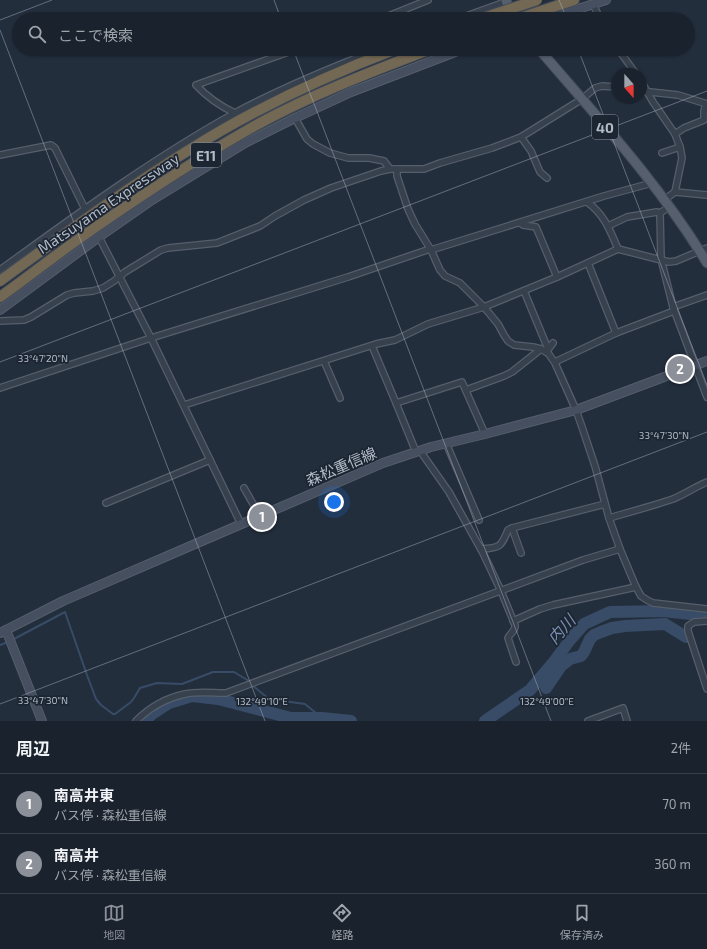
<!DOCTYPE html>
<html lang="ja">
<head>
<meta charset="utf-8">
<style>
	:root { --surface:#1a222e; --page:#272f3a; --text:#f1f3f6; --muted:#9fa4aa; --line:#383f4a; --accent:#8c9099 }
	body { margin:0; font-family:"Exo 2","Noto Sans JP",sans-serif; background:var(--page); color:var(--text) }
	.compass { position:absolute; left:611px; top:68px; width:36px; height:36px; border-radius:50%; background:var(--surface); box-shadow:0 1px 3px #0004; rotate:159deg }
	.you { position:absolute; left:334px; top:502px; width:14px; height:14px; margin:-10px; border:3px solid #fff; border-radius:50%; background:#1a73e8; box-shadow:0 0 0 6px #1a73e833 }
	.badge { display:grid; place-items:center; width:26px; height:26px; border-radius:50%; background:var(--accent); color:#fff; font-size:13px; font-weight:700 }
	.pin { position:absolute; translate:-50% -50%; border:2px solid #fff; box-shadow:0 1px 4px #0006 }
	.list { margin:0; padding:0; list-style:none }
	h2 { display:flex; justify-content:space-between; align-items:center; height:52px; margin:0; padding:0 16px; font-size:17px }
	h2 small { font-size:13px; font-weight:400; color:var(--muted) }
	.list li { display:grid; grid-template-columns:26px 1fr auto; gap:12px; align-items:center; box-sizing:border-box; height:60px; padding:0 16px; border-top:1px solid var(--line) }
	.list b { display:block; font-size:15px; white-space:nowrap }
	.list p { margin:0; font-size:13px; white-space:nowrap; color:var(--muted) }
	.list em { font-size:13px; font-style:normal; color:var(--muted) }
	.icon { flex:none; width:22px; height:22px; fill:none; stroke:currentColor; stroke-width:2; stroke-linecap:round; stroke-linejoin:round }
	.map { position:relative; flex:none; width:707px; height:721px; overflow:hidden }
	.search { position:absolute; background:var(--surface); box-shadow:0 1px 3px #0004; left:12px; right:12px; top:12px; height:44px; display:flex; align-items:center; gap:10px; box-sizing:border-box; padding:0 14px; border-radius:22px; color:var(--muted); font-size:15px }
	.sheet { height:172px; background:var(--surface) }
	nav { display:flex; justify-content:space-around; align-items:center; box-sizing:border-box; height:56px; border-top:1px solid var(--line); background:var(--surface); font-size:11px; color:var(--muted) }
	nav a { display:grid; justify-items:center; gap:2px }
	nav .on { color:var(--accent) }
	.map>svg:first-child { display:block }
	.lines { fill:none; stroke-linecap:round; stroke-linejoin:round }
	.stream { stroke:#384b67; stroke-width:2 }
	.river { stroke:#384b67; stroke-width:12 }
	.street-casing { stroke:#555e6b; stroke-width:8 }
	.secondary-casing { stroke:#555e6b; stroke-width:10 }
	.primary-casing { stroke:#404956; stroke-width:11 }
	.highway-casing { stroke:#424b58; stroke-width:12 }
	.street { stroke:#37404d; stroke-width:5.5 }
	.secondary { stroke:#454f60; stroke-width:8 }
	.primary { stroke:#555f6d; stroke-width:9 }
	.highway { stroke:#736854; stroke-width:10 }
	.highway-bridge-casing { stroke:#424b58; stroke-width:12; stroke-linecap:butt }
	.highway-bridge { stroke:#736854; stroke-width:10 }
	.ticks { fill:none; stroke:#b3bbc9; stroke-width:1; stroke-opacity:0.45 }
	.labels { text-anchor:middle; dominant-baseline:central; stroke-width:3.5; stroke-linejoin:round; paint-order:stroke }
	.shield { fill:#1c2532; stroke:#868e9c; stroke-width:1 }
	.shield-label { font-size:14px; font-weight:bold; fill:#b3bbc9 }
	.street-label { font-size:15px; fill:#b3bbc9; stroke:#1c2532 }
	.water-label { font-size:16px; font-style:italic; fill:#7a90b1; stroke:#1c2532 }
	.ticks-label { font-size:10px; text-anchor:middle; fill:#b3bbc9; stroke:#1c2532; stroke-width:3.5; stroke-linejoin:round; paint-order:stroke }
</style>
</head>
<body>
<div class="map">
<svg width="707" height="721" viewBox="0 0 707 721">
	<rect width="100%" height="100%" fill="#232e3d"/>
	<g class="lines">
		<g class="stream">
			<path d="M 12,640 L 65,612 L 87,675 L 96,699 L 101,705 L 113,714 L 115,714 L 131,702 L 134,698 L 140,688 L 157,683 L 182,684 L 213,672 L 234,672 L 249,681"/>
			<path d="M 0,645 L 8,642"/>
			<path d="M 253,686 L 269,699 L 305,704 L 322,718"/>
		</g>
		<g class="river">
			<path d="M 546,688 L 561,666 L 570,659 L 581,656 L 584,652 L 590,639 L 594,635 L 601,632 L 612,628 L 625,626 L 665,624 L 686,637"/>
			<path d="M 144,721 L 152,714 L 169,703 L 192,696 L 218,699 L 291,718 L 322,718 L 351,721"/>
			<path d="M 485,721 L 530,690 L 553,663 L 570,640 L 584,624 L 610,612 L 663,611 L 700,615 L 707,614"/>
		</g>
		<defs>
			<g id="street">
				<path d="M 593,4 L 600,19"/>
				<path d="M 381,19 L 428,0"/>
				<path d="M 458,19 L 508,1"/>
				<path d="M 618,49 L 636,74"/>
				<path d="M 641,81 L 653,102 L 675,134 L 680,147 L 682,158 L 675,192 L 664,200"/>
				<path d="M 641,91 L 678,95 L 707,104"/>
				<path d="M 235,113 C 220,106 208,98 196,85 L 297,49"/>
				<path d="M 295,118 L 307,139 L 313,144 L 330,153 L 348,158 L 369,158 L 384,161 L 390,169"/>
				<path d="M 675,134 L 684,128 L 704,120 L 704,111 L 706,104"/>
				<path d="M 521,137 L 531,151 L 540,172 L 547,178"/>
				<path d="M 662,153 L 680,147"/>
				<path d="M 0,155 L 51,145 L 55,148 L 85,209"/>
				<path d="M 397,169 L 397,176 L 408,209 L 415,224 L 431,250 L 440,270 L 445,276 L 460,283 L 484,307 L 498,324 L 504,335 L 508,341 L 514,345 L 533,347 L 541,349 L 548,353 L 555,363 L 576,410 L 582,427 L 595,466 L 609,518 L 620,549 L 636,587 L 641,596 L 647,600 L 653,603 L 707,609"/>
				<path d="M 675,192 L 707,195"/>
				<path d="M 587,202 C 604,214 610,230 618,249"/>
				<path d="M 669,207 L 660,213 L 661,259 L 673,307 L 707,397"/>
				<path d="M 520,223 L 523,225 L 536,227 L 557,277"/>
				<path d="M 608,226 L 627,217 L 657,212 L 660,213"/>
				<path d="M 99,237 L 151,338 L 241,524"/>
				<path d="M 431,250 L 604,196 L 652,183"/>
				<path d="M 588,263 L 616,333"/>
				<path d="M 0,270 C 76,215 152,159 235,113 C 281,88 330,68 379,49"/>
				<path d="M 524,291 L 548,349"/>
				<path d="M 673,307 L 707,295"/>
				<path d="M 0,321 L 24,320 L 31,317 L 67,295 L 74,293 L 93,291 L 103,288 L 114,281 L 125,272 L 161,250 L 168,248 L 217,243 L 260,226 L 275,216 L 304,200 L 331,188 L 381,171 L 390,169 L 424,169 L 440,163 L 492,148 L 521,137 L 582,99 L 595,88 L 602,86 L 617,87"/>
				<path d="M 372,346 L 396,403"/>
				<path d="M 546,352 L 553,343"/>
				<path d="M 324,361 L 340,398"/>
				<path d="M 555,362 L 616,333 L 674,311"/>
				<path d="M 0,388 L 151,338 L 348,277 L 430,249"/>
				<path d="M 466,390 L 504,376 L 512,372 L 541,349"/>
				<path d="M 184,405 L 376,344 L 395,340 L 428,324 L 484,307 L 557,277 L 618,249 L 669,262 L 676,261 L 707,248"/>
				<path d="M 446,443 L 479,520"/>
				<path d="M 421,450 L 423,455 L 449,492 L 483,553 L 501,591 L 515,625 C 516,631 510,633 508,638 L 516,662"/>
				<path d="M 416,452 L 396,403 L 462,382 L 485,434"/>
				<path d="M 244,488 L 260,516"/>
				<path d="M 106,503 L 210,460"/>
				<path d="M 609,518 C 630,512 652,506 673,499 C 685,494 695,487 707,482"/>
				<path d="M 512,528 L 521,553"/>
				<path d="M 481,549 C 500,548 501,547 508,530 L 512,528 L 605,504"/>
				<path d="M 513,621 L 540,609 L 553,605 L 636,587"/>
				<path d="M 707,621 L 694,622 L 688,626 L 688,631 L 707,689"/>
				<path d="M 136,721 C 149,708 166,698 185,694 C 198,691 213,693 226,693 L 583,560 L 620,549"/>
				<path d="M 588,721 L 623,708 L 627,721"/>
			</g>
			<g id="secondary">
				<path d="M 547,19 L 606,0"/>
				<path d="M 0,310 L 99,237 L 152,200 L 245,143 L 295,118 L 351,92 L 463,49"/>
				<path d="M 6,630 L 42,721"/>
				<path d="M 0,633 L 63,601 L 383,463 L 431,447 L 485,434 L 576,410 L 707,361"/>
			</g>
			<g id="primary">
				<path d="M 506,0 L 509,9 L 515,19"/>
				<path d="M 539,49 C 598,118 660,185 707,263"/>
			</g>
			<g id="highway">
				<path d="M 517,19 L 574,0"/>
				<path d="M 0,281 C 62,236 124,190 189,150 C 254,109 325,76 396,49"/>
				<path d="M 0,297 C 24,280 48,261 73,243 C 131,202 190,163 251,128 C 308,96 370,72 431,49"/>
			</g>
		</defs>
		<use href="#street" class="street-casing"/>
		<use href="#secondary" class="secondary-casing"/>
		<use href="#primary" class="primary-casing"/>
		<use href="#highway" class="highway-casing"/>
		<use href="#street" class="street"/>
		<use href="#secondary" class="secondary"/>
		<use href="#primary" class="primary"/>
		<use href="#highway" class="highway"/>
		<defs>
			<path id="highway-bridge" d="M 480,19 L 537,0"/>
		</defs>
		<use href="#highway-bridge" class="highway-bridge-casing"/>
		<use href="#highway-bridge" class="highway-bridge"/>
	</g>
	<path class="ticks" d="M 274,0 L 281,19M 559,0 L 567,19M 0,20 L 52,0M 0,30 L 265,721M 293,49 L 551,721M 578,49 L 707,385M 0,362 L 707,91M 0,704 L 707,432"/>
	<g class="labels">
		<g class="shield">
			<rect x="592" y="115" width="26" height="24" rx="3"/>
			<rect x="191" y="143" width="30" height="24" rx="3"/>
		</g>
		<g class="shield-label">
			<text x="605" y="127">40</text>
			<text x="206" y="155">E11</text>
		</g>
		<g class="street-label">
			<text transform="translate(108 203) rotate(-34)">Matsuyama Expressway</text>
			<text transform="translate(341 466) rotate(-23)">森松重信線</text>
		</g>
		<g class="water-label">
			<text transform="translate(561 629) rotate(-48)">内川</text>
		</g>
	</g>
	<g class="ticks-label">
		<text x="43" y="362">33°47'20"N</text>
		<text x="664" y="439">33°47'30"N</text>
		<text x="43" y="704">33°47'30"N</text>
		<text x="262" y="705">132°49'10"E</text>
		<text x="547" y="705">132°49'00"E</text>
	</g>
</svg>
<svg class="compass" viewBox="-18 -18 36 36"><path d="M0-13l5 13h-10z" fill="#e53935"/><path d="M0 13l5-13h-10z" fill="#9fa4aa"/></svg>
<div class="you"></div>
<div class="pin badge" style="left:262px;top:517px">1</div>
<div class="pin badge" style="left:680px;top:369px">2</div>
<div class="search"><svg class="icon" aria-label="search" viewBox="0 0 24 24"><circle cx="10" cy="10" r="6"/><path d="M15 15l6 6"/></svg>ここで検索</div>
</div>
<section class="sheet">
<h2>周辺<small>2件</small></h2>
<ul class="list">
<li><span class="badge">1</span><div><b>南高井東</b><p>バス停 · 森松重信線</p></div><em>70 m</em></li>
<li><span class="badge">2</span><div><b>南高井</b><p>バス停 · 森松重信線</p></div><em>360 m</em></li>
</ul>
</section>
<nav>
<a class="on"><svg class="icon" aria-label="map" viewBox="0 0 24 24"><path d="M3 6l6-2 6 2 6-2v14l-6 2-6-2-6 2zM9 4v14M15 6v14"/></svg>地図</a>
<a><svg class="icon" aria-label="directions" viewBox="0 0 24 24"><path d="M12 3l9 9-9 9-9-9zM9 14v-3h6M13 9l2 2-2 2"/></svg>経路</a>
<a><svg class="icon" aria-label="saved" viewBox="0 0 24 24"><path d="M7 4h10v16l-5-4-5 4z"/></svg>保存済み</a>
</nav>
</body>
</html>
